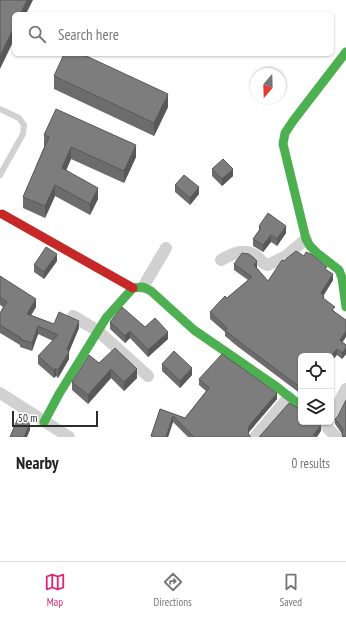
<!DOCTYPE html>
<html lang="en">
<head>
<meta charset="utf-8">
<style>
	:root { --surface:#fff; --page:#f6f6f6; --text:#222; --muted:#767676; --line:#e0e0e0; --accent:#db2777 }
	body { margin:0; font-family:"PT Sans Narrow",sans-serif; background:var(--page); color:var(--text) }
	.controls { position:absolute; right:12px; bottom:12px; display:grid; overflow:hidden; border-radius:6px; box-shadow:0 1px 3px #0004 }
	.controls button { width:36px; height:36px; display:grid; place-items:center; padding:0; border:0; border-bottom:1px solid var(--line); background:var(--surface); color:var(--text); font:20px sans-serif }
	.compass { position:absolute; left:250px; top:68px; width:36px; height:36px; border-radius:50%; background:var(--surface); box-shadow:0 1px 3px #0004; rotate:199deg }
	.scale { position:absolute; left:12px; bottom:10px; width:86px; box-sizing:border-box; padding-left:4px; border:2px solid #2c2c2c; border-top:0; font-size:11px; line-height:14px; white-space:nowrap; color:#2c2c2c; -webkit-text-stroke:3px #fff; paint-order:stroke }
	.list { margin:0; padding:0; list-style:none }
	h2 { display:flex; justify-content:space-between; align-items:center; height:52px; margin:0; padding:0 16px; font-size:17px }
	h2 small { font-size:13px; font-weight:400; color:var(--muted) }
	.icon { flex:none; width:22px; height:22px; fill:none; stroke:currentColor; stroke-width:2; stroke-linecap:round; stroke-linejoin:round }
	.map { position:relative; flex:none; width:346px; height:437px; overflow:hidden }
	.search { position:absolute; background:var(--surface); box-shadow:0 1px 3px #0004; left:12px; right:12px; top:12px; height:44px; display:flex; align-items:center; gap:10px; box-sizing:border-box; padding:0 14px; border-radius:6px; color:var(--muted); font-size:15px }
	.sheet { height:124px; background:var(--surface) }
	nav { display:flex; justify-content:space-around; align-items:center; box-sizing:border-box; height:56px; border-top:1px solid var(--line); background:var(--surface); font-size:11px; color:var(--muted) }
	nav a { display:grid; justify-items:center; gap:2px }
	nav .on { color:var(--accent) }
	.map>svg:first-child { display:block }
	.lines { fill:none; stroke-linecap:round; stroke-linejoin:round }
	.lane { stroke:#d1d1d1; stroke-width:6 }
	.street { stroke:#d1d1d1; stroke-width:12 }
	.fast { stroke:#4caf50; stroke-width:9 }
	.jam { stroke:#c62828; stroke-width:9 }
	.wall { fill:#6c6c6c }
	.shaded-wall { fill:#585858 }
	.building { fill:#7d7d7d; stroke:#585858 }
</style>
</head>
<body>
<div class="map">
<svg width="346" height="437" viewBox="0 0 346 437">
	<rect width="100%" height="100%" fill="#fff"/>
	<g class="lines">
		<path class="lane" d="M 0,109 L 19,118 L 24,125 L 23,134 L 0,175"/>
		<g class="street">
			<path d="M 221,260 C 231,254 245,247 256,256 C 261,259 262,264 268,265 L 286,256 L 306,239"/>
			<path d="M 143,287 L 166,248"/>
			<path d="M 73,316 L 98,331 L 148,376"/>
			<path d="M 0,393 L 69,437"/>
			<path d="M 331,418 L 346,389"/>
			<path d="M 327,427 L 336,437"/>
			<path d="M 255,437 L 289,397"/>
		</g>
		<g class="fast">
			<path d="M 346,52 L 293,121 L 285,133 L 283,144 L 306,239 L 310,246 L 317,253 L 339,270 L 342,278 L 346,307"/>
			<path d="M 44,422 L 59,394 L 106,318 L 133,288 L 143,287 L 151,291 L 194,330 L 277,387 L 301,406"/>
		</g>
		<path class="jam" d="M 2,214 L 133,288"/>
	</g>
	<g class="wall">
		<path d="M 54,76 L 168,107 L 154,136 L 54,89 Z"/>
		<path d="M 44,135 L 136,157 L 124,183 L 71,159 L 66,170 L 98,199 L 90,215 L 55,196 L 45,218 L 23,208 L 23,197 L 44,147 Z"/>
		<path d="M 212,169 L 233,176 L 222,186 L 212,176 Z"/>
		<path d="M 175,185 L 199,194 L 190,205 L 175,192 Z"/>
		<path d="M 259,226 L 286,233 L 277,246 L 271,242 L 263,252 L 253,246 L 253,239 L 259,230 Z"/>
		<path d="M 57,261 L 44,279 L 34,272 L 34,265 Z"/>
		<path d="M 234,264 L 257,268 L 268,281 L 327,270 L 333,280 L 324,295 L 324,300 L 335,312 L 342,342 L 346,345 L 346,354 L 342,359 L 337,355 L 301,356 L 301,394 L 237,346 L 225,336 L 225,332 L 210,319 L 210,312 L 248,280 L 234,270 Z"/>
		<path d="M 0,276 L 36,307 L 31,315 L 54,324 L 79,328 L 69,351 L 69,359 L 58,378 L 56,376 L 54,378 L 38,364 L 38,356 L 53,341 L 38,334 L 32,351 L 20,347 L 20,345 L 0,333 L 0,313 L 3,307 L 0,305 Z"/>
		<path d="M 110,322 L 145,327 L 168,339 L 148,357 L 130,338 L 125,343 L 110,329 Z"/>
		<path d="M 99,363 L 137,378 L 124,391 L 111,378 L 88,404 L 72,390 L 72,382 Z"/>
		<path d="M 162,364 L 192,375 L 180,388 L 162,371 Z"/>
		<path d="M 199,379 L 277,399 L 249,432 L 249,434 L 250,437 L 251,437 L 188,437 L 173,422 L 168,437 L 151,437 L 160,409 L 185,418 L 206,391 L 199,385 Z"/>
		<path d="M 338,416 L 346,437 L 342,437 L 342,434 L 335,424 L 335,419 Z"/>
	</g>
	<g class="shaded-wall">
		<path d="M 27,0 L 33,0 L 26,14 L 20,14 Z"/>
		<path d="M 14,27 L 14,40 L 0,69 L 0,56 Z"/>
		<path d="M 168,94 L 168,107 L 154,136 L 154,123 Z"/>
		<path d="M 136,145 L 136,157 L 124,183 L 124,171 Z"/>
		<path d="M 71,147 L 71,159 L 62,180 L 62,168 Z"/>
		<path d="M 233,169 L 233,176 L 222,186 L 222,179 Z"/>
		<path d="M 55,185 L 55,196 L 45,218 L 45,206 Z"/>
		<path d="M 199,187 L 199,194 L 190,205 L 190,198 Z"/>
		<path d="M 98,188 L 98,199 L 90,215 L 90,204 Z"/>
		<path d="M 286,226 L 286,233 L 277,246 L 277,239 Z"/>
		<path d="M 271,235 L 271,242 L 263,252 L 263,245 Z"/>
		<path d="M 57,254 L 57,261 L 44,279 L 44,272 Z"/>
		<path d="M 257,261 L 257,268 L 254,271 L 254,265 Z"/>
		<path d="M 333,274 L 333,280 L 321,299 L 321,293 Z"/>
		<path d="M 36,299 L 36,307 L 27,322 L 27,314 Z"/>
		<path d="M 79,321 L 79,328 L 69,352 L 69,359 L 58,378 L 58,370 Z"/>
		<path d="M 38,326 L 38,334 L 32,351 L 32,343 Z"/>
		<path d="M 130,331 L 130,338 L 125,343 L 125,336 Z"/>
		<path d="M 346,331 L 346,337 L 340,346 L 340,340 Z"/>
		<path d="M 168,332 L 168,339 L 148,357 L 148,350 Z"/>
		<path d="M 346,348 L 346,354 L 342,359 L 342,353 Z"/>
		<path d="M 337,349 L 337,355 L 331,362 L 331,356 Z"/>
		<path d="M 56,368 L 56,376 L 54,378 L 54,370 Z"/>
		<path d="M 192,368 L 192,375 L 180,388 L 180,381 Z"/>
		<path d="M 332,368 L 332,374 L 331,376 L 331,369 Z"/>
		<path d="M 111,369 L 111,378 L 88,404 L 88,395 Z"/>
		<path d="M 137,369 L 137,378 L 124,391 L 124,382 Z"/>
		<path d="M 277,393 L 277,399 L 249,432 L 248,437 L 248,433 L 249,426 Z"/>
		<path d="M 332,393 L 332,399 L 331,402 L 331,396 Z"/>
		<path d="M 173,416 L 173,422 L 168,437 L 166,437 Z"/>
		<path d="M 30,423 L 30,430 L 27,437 L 24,437 Z"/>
		<path d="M 321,425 L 321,431 L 317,437 L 313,435 Z"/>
	</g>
	<g class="building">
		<path d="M 0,0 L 27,0 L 20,14 L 14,14 L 14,27 L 0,56 Z"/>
		<path d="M 64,54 L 82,54 L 168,94 L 154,123 L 54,76 Z"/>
		<path d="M 56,109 L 136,145 L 124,171 L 71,147 L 62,168 L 98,188 L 90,204 L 55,185 L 45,206 L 23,197 L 49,137 L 44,135 Z"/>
		<path d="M 223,159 L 233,169 L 222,179 L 212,169 Z"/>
		<path d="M 184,175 L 199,187 L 190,198 L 175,185 Z"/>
		<path d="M 268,213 L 286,226 L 277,239 L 271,235 L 263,245 L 253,239 L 261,228 L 259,226 Z"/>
		<path d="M 46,247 L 57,254 L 44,272 L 34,265 Z"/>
		<path d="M 296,251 L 304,256 L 306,252 L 311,254 L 327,267 L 325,269 L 333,274 L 321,293 L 324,296 L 323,298 L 335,307 L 332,310 L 346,320 L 346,331 L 340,340 L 346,345 L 346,348 L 342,353 L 337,349 L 331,356 L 301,356 L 301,388 L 237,340 L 225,330 L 227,328 L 210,312 L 225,296 L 227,298 L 252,277 L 234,264 L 242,253 L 249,254 L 254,258 L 257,261 L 254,265 L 268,281 L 282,260 L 285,261 L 287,258 Z"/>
		<path d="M 0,276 L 36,299 L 27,314 L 54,324 L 59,312 L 79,321 L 67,349 L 69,352 L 58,370 L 56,368 L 54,370 L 38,356 L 58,335 L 38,326 L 32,343 L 20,339 L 21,338 L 0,325 L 0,313 L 7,302 L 0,297 Z"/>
		<path d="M 122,307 L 145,327 L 155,318 L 168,332 L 148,350 L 130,331 L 125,336 L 110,322 Z"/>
		<path d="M 115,348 L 137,369 L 124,382 L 111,369 L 88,395 L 72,382 L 89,355 L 99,363 Z"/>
		<path d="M 174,351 L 192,368 L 180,381 L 162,364 Z"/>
		<path d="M 222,354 L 277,393 L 249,426 L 248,433 L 250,437 L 251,437 L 194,437 L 173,416 L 166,437 L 153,437 L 151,436 L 160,409 L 185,418 L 209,388 L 199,379 Z"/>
		<path d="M 346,400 L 346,437 L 344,437 L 342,435 L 343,429 L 335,419 L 338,416 Z"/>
		<path d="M 289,403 L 299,409 L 301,409 L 301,422 L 321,422 L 321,425 L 313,435 L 317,437 L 259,437 L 260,436 Z"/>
		<path d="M 18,418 L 30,423 L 24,437 L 10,437 Z"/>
	</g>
</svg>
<div class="controls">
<button><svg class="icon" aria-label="locate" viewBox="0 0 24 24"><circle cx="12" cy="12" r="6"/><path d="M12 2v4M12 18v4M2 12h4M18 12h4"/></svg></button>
<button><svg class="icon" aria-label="layers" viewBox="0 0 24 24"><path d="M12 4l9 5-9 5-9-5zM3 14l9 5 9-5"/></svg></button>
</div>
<svg class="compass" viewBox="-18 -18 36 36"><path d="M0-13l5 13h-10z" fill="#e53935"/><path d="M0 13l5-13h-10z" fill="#767676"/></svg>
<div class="scale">50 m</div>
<div class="search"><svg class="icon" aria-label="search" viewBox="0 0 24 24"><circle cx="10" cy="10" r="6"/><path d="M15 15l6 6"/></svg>Search here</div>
</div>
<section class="sheet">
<h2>Nearby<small>0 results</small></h2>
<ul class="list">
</ul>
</section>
<nav>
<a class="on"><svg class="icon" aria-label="map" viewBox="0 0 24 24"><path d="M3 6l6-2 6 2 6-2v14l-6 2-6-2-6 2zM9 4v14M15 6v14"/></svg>Map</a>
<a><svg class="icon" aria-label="directions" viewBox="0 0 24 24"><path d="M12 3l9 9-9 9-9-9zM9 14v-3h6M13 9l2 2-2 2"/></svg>Directions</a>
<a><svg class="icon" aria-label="saved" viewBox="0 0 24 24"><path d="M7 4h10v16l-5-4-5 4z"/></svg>Saved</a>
</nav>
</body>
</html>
